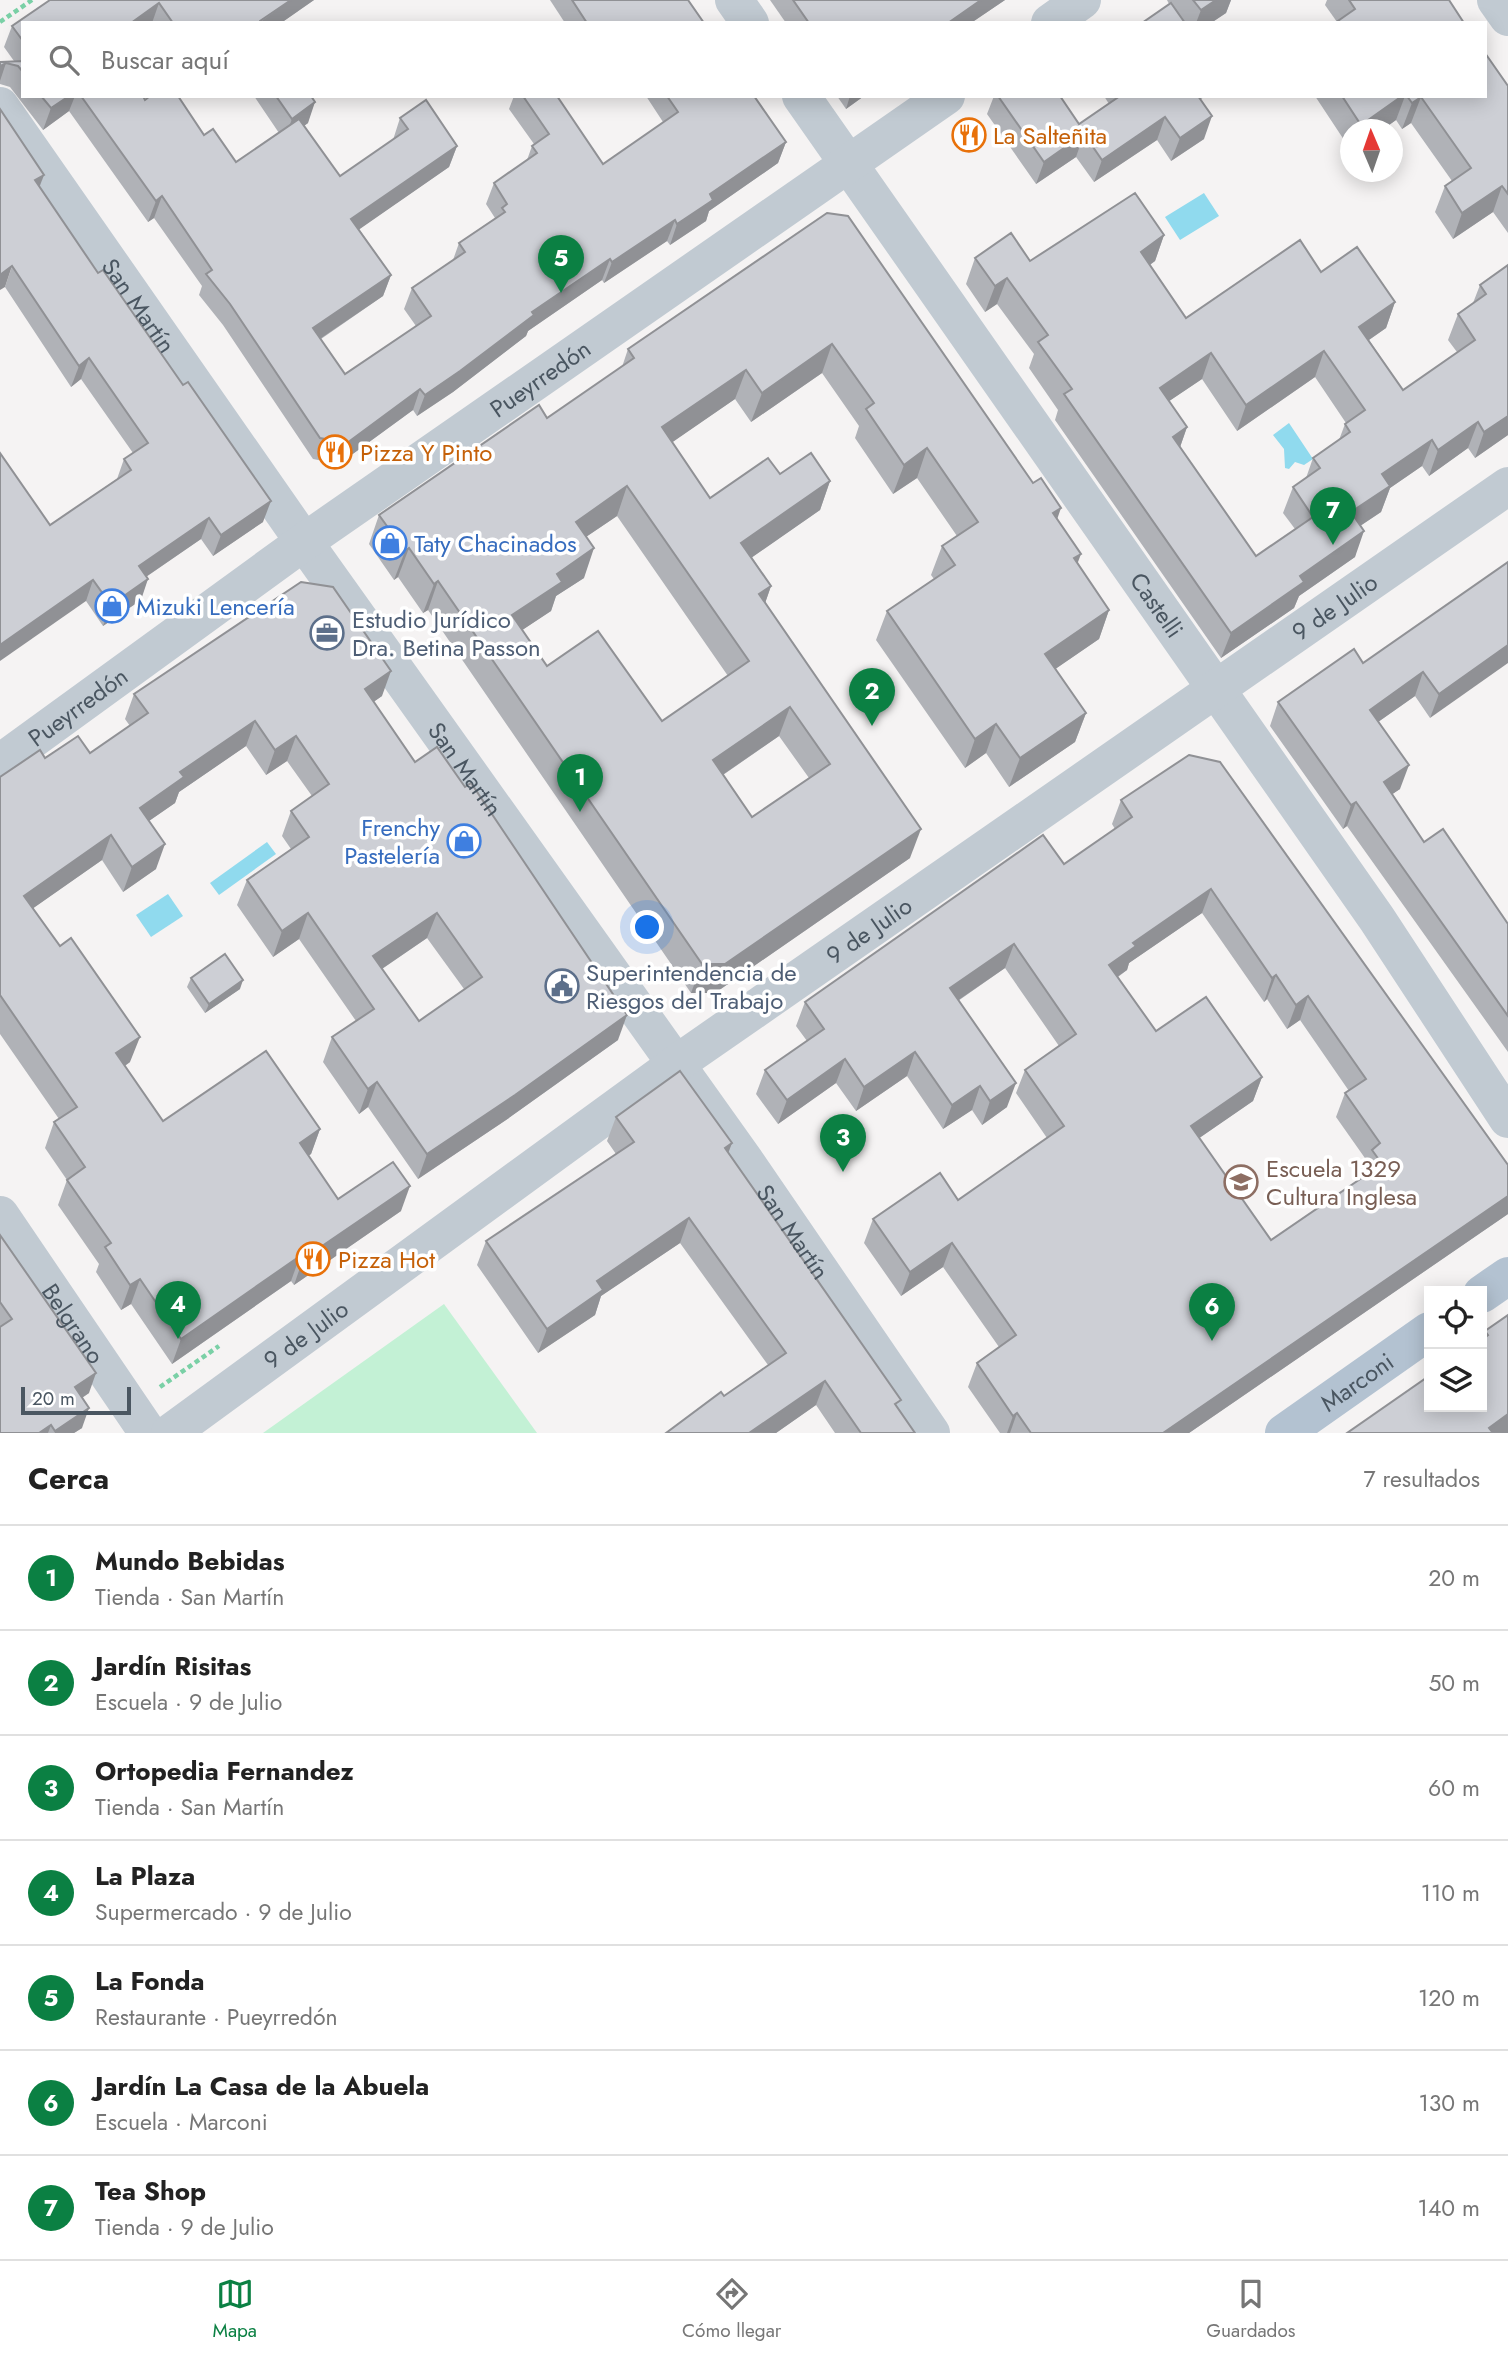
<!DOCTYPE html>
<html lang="es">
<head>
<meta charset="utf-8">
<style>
	:root { --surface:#fff; --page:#f6f6f6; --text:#222; --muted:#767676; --line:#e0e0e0; --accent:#0b8043 }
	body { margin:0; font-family:Jost,sans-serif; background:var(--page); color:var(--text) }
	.controls { position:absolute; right:21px; bottom:21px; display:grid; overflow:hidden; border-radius:0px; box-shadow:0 4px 18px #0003 }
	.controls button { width:63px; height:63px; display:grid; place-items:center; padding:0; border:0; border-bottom:2px solid var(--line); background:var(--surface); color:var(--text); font:35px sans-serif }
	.compass { position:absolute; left:1340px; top:119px; width:63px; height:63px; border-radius:50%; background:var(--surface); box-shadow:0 4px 18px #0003; rotate:358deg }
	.scale { position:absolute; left:21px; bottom:18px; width:110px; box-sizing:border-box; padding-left:7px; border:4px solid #4a5661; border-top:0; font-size:19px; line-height:24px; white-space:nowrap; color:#4a5661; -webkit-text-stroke:5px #fff; paint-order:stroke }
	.you { position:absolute; left:648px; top:928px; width:24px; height:24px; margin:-18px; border:5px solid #fff; border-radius:50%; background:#1a73e8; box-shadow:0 0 0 10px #1a73e833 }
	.badge { display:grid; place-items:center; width:46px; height:46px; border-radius:50%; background:var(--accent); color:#fff; font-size:23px; font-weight:700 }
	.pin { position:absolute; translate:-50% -58px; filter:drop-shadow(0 2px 4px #0008) }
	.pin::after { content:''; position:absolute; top:37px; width:24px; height:21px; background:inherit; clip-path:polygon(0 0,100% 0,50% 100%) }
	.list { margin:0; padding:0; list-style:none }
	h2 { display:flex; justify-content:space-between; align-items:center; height:91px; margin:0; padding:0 28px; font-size:30px }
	h2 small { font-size:23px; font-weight:400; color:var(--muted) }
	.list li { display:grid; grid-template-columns:46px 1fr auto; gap:21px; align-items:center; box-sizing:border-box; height:105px; padding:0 28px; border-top:2px solid var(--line) }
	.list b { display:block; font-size:26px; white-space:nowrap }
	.list p { margin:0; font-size:23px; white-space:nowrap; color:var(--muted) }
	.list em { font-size:23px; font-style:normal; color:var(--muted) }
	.icon { flex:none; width:38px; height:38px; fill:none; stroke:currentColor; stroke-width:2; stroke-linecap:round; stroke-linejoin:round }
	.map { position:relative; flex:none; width:1508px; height:1433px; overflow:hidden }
	.search { position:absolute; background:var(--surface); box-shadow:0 4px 18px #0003; left:21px; right:21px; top:21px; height:77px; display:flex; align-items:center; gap:18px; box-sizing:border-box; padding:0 24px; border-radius:0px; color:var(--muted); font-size:26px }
	.sheet { height:826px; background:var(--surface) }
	nav { display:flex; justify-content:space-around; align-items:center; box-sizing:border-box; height:98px; border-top:2px solid var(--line); background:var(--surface); font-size:19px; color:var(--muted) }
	nav a { display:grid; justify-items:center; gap:4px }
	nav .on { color:var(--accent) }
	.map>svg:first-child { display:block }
	.green { fill:#c3f1d5 }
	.water { fill:#90daee }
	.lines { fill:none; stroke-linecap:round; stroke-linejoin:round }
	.path { stroke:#7ad0a6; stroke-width:4.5; stroke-dasharray:5 3.5; stroke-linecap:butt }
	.minor { stroke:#c1cad2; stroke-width:38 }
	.major { stroke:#b3c2d1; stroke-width:38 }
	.wall { fill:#b0b2b7; fill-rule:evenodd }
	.shaded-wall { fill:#909195 }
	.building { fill:#cdcfd5; stroke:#909195; stroke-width:2; fill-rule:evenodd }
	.labels { text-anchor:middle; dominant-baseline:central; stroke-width:7; stroke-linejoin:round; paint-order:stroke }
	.food-label { font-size:24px; fill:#c56008; stroke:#fff; text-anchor:start }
	.street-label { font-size:24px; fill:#4a5661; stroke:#fff }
	.shop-label { font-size:24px; fill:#366cbe; stroke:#fff; text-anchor:start }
	.service-label { font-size:24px; fill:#4e5e75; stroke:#fff; text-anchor:start }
	.education-label { font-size:24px; fill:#785e54; stroke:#fff; text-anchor:start }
</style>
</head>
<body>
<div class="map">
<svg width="1508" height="1433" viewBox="0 0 1508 1433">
	<rect width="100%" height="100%" fill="#f5f3f3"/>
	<path class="green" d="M 444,1304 L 537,1433 L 263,1433 Z"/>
	<g class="water">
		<path d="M 1204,193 L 1219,216 L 1180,240 L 1165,217 Z"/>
		<path d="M 1289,423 L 1313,459 L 1304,465 L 1295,462 L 1289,469 L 1285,468 L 1284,449 L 1273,435 Z"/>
		<path d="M 267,842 L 276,854 L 219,895 L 210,883 Z"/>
		<path d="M 168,894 L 183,916 L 151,937 L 136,915 Z"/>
	</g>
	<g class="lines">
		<g class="path">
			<path d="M 0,22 L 32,0"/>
			<path d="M 160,1387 L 219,1346"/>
		</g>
		<g class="minor">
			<path d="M 734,0 L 750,23"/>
			<path d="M 1496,0 L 1508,17"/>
			<path d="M 1050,23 L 1082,0"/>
			<path id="s1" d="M 801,96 L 1377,919 L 1508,1119"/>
			<path id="s2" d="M 0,106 L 304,542 L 745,1161 L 931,1433"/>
			<path id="s3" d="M 0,763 L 304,542 L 946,96"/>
			<path id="s4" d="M 0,1215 L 148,1433"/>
			<path id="s5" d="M 170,1433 L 676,1064 L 1508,486"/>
		</g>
		<g class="major">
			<path d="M 1482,1294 L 1508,1276"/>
			<path id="s6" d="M 1284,1433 L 1429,1331"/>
		</g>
	</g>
	<g class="wall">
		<path d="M 50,0 L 314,0 L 281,23 L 23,23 L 23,96 L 143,96 L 145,100 L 204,135 L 236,162 L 279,133 L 254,96 L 311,96 L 308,123 L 304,126 L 340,176 L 393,140 L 400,118 L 457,146 L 449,167 L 359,229 L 391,275 L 383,296 L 321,339 L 345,374 L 416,326 L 404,309 L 412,288 L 453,260 L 459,243 L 495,218 L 486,204 L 494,183 L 527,160 L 532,146 L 534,144 L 509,109 L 514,96 L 557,96 L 603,164 L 663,122 L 646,96 L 754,96 L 786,142 L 778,163 L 709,211 L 706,221 L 670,245 L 667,241 L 604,283 L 602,280 L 528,331 L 526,336 L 453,392 L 417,416 L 413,410 L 339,464 L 313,459 L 223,325 L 199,295 L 202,286 L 154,218 L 148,222 L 69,111 L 43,130 L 10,87 L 0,84 L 0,62 L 14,61 L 4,47 L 12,26 Z"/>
		<path d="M 550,0 L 688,0 L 704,23 L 565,23 Z"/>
		<path d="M 770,0 L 1005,0 L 971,23 L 786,23 Z"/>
		<path d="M 1167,0 L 1231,0 L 1226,13 L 1211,23 L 1142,23 L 1169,4 Z"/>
		<path d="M 1327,0 L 1448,0 L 1337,22 L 1325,5 Z"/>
		<path d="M 1508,86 L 1508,233 L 1493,212 L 1453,239 L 1435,212 L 1445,186 L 1452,181 L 1411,123 L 1402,129 L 1396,120 L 1382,130 L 1350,130 L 1350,149 L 1315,96 L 1485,96 Z"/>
		<path d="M 837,96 L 864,96 L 846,109 Z"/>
		<path d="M 994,96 L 1060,96 L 1079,124 L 1109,104 L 1104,96 L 1205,96 L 1200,100 L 1204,139 L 1171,161 L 1157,140 L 1094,182 L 1076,157 L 1036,184 L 987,114 Z"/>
		<path d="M 39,186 L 263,522 L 213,556 L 201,539 L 146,577 L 141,600 L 103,626 L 86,601 L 50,525 L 117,479 L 124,459 L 133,453 L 81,379 L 71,387 L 5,287 Z"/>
		<path d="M 827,213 L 1057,519 L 1077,563 L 1109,610 L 1099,639 L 1055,669 L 1086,713 L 1075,742 L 1009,787 L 986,753 L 965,768 L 876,640 L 887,611 L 934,579 L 931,575 L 942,546 L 957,536 L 917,478 L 893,494 L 855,438 L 859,426 L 822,373 L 751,422 L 735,399 L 672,442 L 710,498 L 780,474 L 830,481 L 820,510 L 752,557 L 771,586 L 765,603 L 910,858 L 715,993 L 691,993 L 428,610 L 423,613 L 398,577 L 394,580 L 369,544 L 379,515 L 547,418 L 622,367 L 628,349 ZM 617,516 L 728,676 L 662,721 L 547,666 L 522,630 L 551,611 L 556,596 L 584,578 L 586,537 ZM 779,736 L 809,778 L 752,817 L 723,775 Z"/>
		<path d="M 1164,235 L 1155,261 L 1150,265 L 1186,318 L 1321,272 L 1395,302 L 1386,328 L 1369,340 L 1403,390 L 1457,352 L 1448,340 L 1458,314 L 1473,303 L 1480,285 L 1508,265 L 1508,435 L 1475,458 L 1468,448 L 1429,476 L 1422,466 L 1390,488 L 1381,512 L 1360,526 L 1355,557 L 1299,596 L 1294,608 L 1221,658 L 1055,420 L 1058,410 L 1029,368 L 1034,354 L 997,304 L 985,312 L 966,284 L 975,258 L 1030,261 ZM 1315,377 L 1346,423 L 1345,424 L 1339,440 L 1313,458 L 1306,478 L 1293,487 L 1283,513 L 1295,529 L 1256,556 L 1180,447 L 1187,427 L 1169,401 L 1202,379 L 1237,431 Z"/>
		<path d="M 1508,562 L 1430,718 L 1415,696 L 1378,722 L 1400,789 L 1392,794 L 1424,842 L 1508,924 L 1508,1052 L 1347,826 L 1343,829 L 1270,726 L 1278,702 L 1363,663 Z"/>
		<path d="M 134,694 L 382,696 L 373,702 L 415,762 L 618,1040 L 506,1120 L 418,1179 L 368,1107 L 359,1114 L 323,1062 L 332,1037 L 356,1021 L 299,939 L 273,957 L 237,905 L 247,880 L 291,849 L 282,836 L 291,811 L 312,796 L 287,761 L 266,775 L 246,746 L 179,792 L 175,803 L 149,821 L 156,869 L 123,892 L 102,860 L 33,908 L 130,1062 L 125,1066 L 163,1121 L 320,1129 L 311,1154 L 308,1156 L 338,1199 L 401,1211 L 294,1285 L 291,1281 L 172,1364 L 131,1304 L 121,1310 L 96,1272 L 99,1264 L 58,1205 L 67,1180 L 45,1148 L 54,1122 L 59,1119 L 0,1034 L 0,777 L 45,758 L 90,753 L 130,726 L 125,719 ZM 427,938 L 464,989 L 419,1021 L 382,969 Z"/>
		<path d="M 1189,755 L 1508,1214 L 1189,1433 L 1000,1433 L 968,1387 L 977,1363 L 999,1347 L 943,1267 L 901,1296 L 864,1243 L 873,1219 L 958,1200 L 1047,1138 L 1016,1093 L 1025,1070 L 1059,1046 L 1005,968 L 958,1001 L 1007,1107 L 982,1125 L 972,1110 L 943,1129 L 907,1076 L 856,1111 L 836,1083 L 778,1124 L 756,1094 L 765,1070 L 807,1041 L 796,1026 L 805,1002 L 1064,864 L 1115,829 L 1112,824 L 1121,800 ZM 1202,913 L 1264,1002 L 1267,999 L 1287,1029 L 1300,1020 L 1349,1091 L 1345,1093 L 1336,1117 L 1367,1161 L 1363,1173 L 1364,1176 L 1271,1240 L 1199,1138 L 1253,1101 L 1262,1077 L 1156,1031 L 1118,977 L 1127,970 L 1129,963 Z"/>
		<path d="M 191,978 L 240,989 L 205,1013 L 187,987 Z"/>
		<path d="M 616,1117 L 732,1143 L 728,1152 L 915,1433 L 835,1433 L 816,1405 L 776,1433 L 666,1433 L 724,1396 L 768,1365 L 680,1243 L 601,1296 L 595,1315 L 538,1353 L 477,1265 L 486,1241 L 616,1154 L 607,1141 Z"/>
		<path d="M 0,1235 L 89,1393 L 82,1398 L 82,1428 L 74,1433 L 0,1433 Z"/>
	</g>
	<g class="shaded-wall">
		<path d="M 291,0 L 314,0 L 281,23 L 259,23 Z"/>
		<path d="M 981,0 L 1005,0 L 971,23 L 948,23 Z"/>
		<path d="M 1216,0 L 1231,0 L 1226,13 L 1211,23 L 1196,23 L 1201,10 Z"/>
		<path d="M 159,3 L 152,23 L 131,23 Z"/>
		<path d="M 6,63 L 0,81 L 0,66 Z"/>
		<path d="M 69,96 L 75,96 L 69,111 L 43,130 L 51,108 Z"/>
		<path d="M 850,96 L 864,96 L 846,109 Z"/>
		<path d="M 1402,96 L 1405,96 L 1396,120 L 1382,130 L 1359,130 L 1361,125 Z"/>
		<path d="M 1421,97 L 1411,123 L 1402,129 L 1412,103 Z"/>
		<path d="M 315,102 L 308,123 L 284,140 L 292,119 Z"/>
		<path d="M 1212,116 L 1204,139 L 1171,161 L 1180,138 Z"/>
		<path d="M 1165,117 L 1157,140 L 1094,182 L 1102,160 Z"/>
		<path d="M 1084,134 L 1076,157 L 1036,184 L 1044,162 Z"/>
		<path d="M 786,142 L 778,163 L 709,211 L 706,221 L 670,245 L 677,224 L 710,194 Z"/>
		<path d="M 457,146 L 449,167 L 344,240 L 351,219 Z"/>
		<path d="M 44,175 L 36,196 L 35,180 Z"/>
		<path d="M 1502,186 L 1493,212 L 1453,239 L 1462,213 Z"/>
		<path d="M 162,196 L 154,218 L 148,222 L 156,201 Z"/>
		<path d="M 675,220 L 667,241 L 604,283 L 612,262 Z"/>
		<path d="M 1164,235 L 1155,261 L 1131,278 L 1141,252 Z"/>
		<path d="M 610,259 L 602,280 L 528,331 L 526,336 L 453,392 L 417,416 L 425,395 L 532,312 Z"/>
		<path d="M 12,266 L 5,287 L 0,290 L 0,275 Z"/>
		<path d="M 391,275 L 383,296 L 305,349 L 313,328 Z"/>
		<path d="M 1007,278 L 997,304 L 985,312 L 995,286 Z"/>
		<path d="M 1395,302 L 1386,328 L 1350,353 L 1359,327 Z"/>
		<path d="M 832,344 L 822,373 L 751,422 L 762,393 Z"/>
		<path d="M 1324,351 L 1315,377 L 1237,431 L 1246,405 Z"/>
		<path d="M 1211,353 L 1202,379 L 1150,414 L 1160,388 Z"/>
		<path d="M 89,358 L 81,379 L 71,387 L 79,366 Z"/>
		<path d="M 746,370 L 735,399 L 651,457 L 662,427 Z"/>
		<path d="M 420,389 L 413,410 L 339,464 L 347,443 Z"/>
		<path d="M 1508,411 L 1508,435 L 1475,458 L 1484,432 Z"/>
		<path d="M 1478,422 L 1468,448 L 1429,476 L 1438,450 Z"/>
		<path d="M 1187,427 L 1178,453 L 1173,437 Z"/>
		<path d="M 1432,440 L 1422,466 L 1390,488 L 1381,512 L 1342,538 L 1351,512 L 1382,474 Z"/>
		<path d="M 927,448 L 917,478 L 893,494 L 904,465 Z"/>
		<path d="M 830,481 L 820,510 L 731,572 L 741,543 Z"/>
		<path d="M 627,486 L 617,516 L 565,551 L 576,522 Z"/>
		<path d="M 271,501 L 263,522 L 213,556 L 221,535 Z"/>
		<path d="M 1061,508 L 1051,537 L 1053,513 Z"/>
		<path d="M 209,518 L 201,539 L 131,587 L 139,566 Z"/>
		<path d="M 1364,531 L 1355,557 L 1299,596 L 1294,608 L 1221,658 L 1231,633 L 1300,576 Z"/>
		<path d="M 409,548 L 398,577 L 394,580 L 405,551 Z"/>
		<path d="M 594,548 L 584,578 L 556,596 L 551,611 L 501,644 L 512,615 L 557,574 Z"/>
		<path d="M 1081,554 L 1070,583 L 1074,558 Z"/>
		<path d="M 148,579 L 141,600 L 103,626 L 111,605 Z"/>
		<path d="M 93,580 L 86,601 L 0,661 L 0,645 Z"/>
		<path d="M 438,581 L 428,610 L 423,613 L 434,584 Z"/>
		<path d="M 771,586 L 761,615 L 759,594 Z"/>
		<path d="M 1109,610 L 1099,639 L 1035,683 L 1045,654 Z"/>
		<path d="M 1508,645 L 1508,663 L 1430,718 L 1439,694 Z"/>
		<path d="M 391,671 L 382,696 L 355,715 L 365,689 Z"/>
		<path d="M 1423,672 L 1415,696 L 1361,734 L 1370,710 Z"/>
		<path d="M 790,707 L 779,736 L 702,789 L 713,760 Z"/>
		<path d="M 1086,713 L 1075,742 L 1009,787 L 1020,758 Z"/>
		<path d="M 255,721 L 246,746 L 179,792 L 175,803 L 130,834 L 140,808 L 180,772 Z"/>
		<path d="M 996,724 L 986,753 L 965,768 L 975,739 Z"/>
		<path d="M 296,736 L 287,761 L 266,775 L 275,750 Z"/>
		<path d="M 1409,765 L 1400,789 L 1375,806 L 1384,782 Z"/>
		<path d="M 1356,802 L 1347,826 L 1343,829 L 1351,805 Z"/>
		<path d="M 921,829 L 910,858 L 715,993 L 691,993 L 702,964 Z"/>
		<path d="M 111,835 L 102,860 L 15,921 L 24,896 Z"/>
		<path d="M 165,844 L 156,869 L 123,892 L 132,867 Z"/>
		<path d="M 1211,889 L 1202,913 L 1129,963 L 1127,970 L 1101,988 L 1109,965 L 1133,943 Z"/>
		<path d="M 308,913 L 299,939 L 273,957 L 282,931 Z"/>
		<path d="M 437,913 L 427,938 L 364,981 L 373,956 Z"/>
		<path d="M 1014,944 L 1005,968 L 941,1012 L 950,988 Z"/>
		<path d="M 1276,975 L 1267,999 L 1264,1002 L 1272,978 Z"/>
		<path d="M 243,980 L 240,989 L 205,1013 L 209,1004 Z"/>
		<path d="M 1308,996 L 1300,1020 L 1287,1029 L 1296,1005 Z"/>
		<path d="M 627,1015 L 618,1040 L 506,1120 L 418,1179 L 427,1154 Z"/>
		<path d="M 140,1037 L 130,1062 L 107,1078 L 116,1053 Z"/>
		<path d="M 915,1052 L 907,1076 L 856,1111 L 864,1087 Z"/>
		<path d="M 845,1059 L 836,1083 L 778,1124 L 787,1100 Z"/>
		<path d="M 1262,1077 L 1253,1101 L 1182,1150 L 1191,1126 Z"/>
		<path d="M 377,1082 L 368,1107 L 359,1114 L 368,1089 Z"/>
		<path d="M 1016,1083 L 1007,1107 L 982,1125 L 990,1101 Z"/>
		<path d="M 980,1086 L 972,1110 L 943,1129 L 952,1105 Z"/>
		<path d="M 320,1129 L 311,1154 L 290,1168 L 300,1143 Z"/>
		<path d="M 732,1143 L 723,1167 L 725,1148 Z"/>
		<path d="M 410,1186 L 401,1211 L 294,1285 L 303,1259 Z"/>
		<path d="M 1508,1196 L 1508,1214 L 1189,1433 L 1163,1433 Z"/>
		<path d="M 689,1218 L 680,1243 L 601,1296 L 595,1315 L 538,1353 L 547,1329 L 597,1281 Z"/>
		<path d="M 952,1243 L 943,1267 L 901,1296 L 910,1272 Z"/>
		<path d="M 300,1256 L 291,1281 L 172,1364 L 181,1339 Z"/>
		<path d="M 140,1279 L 131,1304 L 121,1310 L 130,1285 Z"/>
		<path d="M 96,1373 L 89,1393 L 68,1407 L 75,1387 Z"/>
		<path d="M 825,1381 L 816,1405 L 776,1433 L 749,1433 Z"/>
		<path d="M 89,1408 L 82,1428 L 74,1433 L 55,1433 L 55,1431 Z"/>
		<path d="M 1017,1413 L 1010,1433 L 1007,1433 L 1013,1416 Z"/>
		<path d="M 1508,1414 L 1508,1433 L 1487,1433 L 1489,1428 Z"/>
		<path d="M 51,1425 L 48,1433 L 39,1433 Z"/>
	</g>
	<g class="building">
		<path d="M 50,0 L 291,0 L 260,21 L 260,23 L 173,23 L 159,3 L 131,23 L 23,23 L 23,41 L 12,26 Z"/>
		<path d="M 572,0 L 688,0 L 704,23 L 587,23 Z"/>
		<path d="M 793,0 L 981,0 L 948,23 L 809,23 Z"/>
		<path d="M 1193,0 L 1216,0 L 1201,10 Z"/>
		<path d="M 1349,0 L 1449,0 L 1464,23 L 1335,23 L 1355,9 Z"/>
		<path d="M 1171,3 L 1185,23 L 1142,23 Z"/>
		<path d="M 1485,53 L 1508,86 L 1508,194 L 1502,186 L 1462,213 L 1445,186 L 1471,168 L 1421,97 L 1412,103 L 1407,96 L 1485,96 Z"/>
		<path d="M 23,61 L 23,72 L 18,66 L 6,63 L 0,66 L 0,62 Z"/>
		<path d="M 41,96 L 69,96 L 51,108 Z"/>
		<path d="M 81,96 L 143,96 L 145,100 L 150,96 L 178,96 L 204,135 L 213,129 L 236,162 L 299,119 L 340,176 L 408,129 L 400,118 L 426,100 L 457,146 L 351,219 L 391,275 L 313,328 L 345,374 L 431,316 L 412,288 L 465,252 L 459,243 L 505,212 L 502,208 L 507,204 L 494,183 L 537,153 L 532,146 L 549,134 L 523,96 L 557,96 L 603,164 L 678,112 L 667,96 L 754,96 L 786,142 L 710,194 L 713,200 L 677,224 L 675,220 L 612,262 L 610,259 L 532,312 L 534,315 L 460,371 L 425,395 L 420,389 L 347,443 L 320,438 L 230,304 L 206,274 L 212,270 L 162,196 L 156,201 Z"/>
		<path d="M 276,96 L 311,96 L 315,102 L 292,119 Z"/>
		<path d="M 998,96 L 1060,96 L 1079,124 L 1120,96 L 1198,96 L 1212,116 L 1180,138 L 1165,117 L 1102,160 L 1084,134 L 1044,162 Z"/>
		<path d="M 1342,96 L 1402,96 L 1361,125 Z"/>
		<path d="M 0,109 L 44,175 L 35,180 L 98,273 L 103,270 L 183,385 L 188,382 L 271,501 L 221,535 L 209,518 L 139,566 L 148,579 L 111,605 L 93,580 L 0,645 L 0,453 L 50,525 L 131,470 L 124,459 L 148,443 L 89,358 L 79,366 L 12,266 L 0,275 Z"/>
		<path d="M 1135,193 L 1164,235 L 1141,252 L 1186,318 L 1300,240 L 1321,272 L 1357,247 L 1395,302 L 1359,327 L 1403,390 L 1475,340 L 1458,314 L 1486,294 L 1480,285 L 1508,265 L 1508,416 L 1484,432 L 1478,422 L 1438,450 L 1432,440 L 1382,474 L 1390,486 L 1351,512 L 1364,531 L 1300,576 L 1304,582 L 1231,633 L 1064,394 L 1072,389 L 1038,342 L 1048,335 L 1007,278 L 995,286 L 975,258 L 1011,233 L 1030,261 ZM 1324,351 L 1365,410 L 1345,424 L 1350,432 L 1313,458 L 1320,468 L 1293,487 L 1313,517 L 1256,556 L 1173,437 L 1187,427 L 1160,388 L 1211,353 L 1246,405 Z"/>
		<path d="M 827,213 L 848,216 L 1033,483 L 1041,478 L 1061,508 L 1053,513 L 1081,554 L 1074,558 L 1109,610 L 1045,654 L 1086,713 L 1020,758 L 996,724 L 975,739 L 887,611 L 955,565 L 942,546 L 978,522 L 927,448 L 904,465 L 866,409 L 874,403 L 832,344 L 762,393 L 746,370 L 662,427 L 710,498 L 768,458 L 780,474 L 811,453 L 830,481 L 741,543 L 771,586 L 759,594 L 921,829 L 725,964 L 702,964 L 438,581 L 434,584 L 409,548 L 405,551 L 379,515 L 539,405 L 547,418 L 634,358 L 628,349 ZM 627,486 L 749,661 L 662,721 L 598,631 L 547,666 L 512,615 L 562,582 L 557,574 L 594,548 L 576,522 ZM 790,707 L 830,764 L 752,817 L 713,760 Z"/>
		<path d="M 1508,562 L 1508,645 L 1439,694 L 1423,672 L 1370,710 L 1409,765 L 1384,782 L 1424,842 L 1443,829 L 1508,924 L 1508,1016 L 1356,802 L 1351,805 L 1278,702 L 1354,649 L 1363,663 Z"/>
		<path d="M 301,582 L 333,587 L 391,671 L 365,689 L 415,762 L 437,747 L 465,787 L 471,783 L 627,1015 L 515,1095 L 427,1154 L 377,1082 L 368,1089 L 332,1037 L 374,1009 L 308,913 L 282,931 L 247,880 L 309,837 L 291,811 L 329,784 L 296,736 L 275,750 L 255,721 L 180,772 L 184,777 L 140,808 L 165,844 L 132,867 L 111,835 L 24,896 L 60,946 L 71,938 L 140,1037 L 116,1053 L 163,1121 L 266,1051 L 320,1129 L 300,1143 L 338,1199 L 393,1162 L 410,1186 L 303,1259 L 300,1256 L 181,1339 L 140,1279 L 130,1285 L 105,1247 L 111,1243 L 67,1180 L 85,1167 L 54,1122 L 77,1107 L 0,995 L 0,777 L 40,750 L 45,758 L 78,736 L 90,753 L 148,713 L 134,694 ZM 437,913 L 482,977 L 419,1021 L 373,956 Z"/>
		<path d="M 1189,755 L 1220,762 L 1508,1165 L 1508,1196 L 1163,1433 L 1031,1433 L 1017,1413 L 1013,1416 L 977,1363 L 1016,1335 L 952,1243 L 910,1272 L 873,1219 L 940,1173 L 958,1200 L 1064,1126 L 1025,1070 L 1076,1034 L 1014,944 L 950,988 L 1016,1083 L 990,1101 L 980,1086 L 952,1105 L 915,1052 L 864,1087 L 845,1059 L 787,1100 L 765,1070 L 824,1029 L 805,1002 L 1043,835 L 1064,864 L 1132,817 L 1121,800 ZM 1211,889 L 1272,978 L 1276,975 L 1296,1005 L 1308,996 L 1366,1079 L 1345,1093 L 1380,1143 L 1372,1150 L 1382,1164 L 1271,1240 L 1191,1126 L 1262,1077 L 1206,997 L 1156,1031 L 1109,965 L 1136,946 L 1133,943 Z"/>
		<path d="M 225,954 L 243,980 L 209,1004 L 191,978 Z"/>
		<path d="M 680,1071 L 732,1143 L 725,1148 L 901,1400 L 895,1404 L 915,1433 L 861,1433 L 825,1381 L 749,1433 L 666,1433 L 721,1392 L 724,1396 L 786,1353 L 689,1218 L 597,1281 L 603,1290 L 547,1329 L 486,1241 L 634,1142 L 616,1117 Z"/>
		<path d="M 0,1235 L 96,1373 L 75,1387 L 89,1408 L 55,1431 L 51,1425 L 39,1433 L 0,1433 L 0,1327 L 12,1319 L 0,1302 Z"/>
		<path d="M 1508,1315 L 1508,1414 L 1489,1428 L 1493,1433 L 1347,1433 L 1429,1376 L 1429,1407 L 1482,1407 L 1482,1340 L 1488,1335 L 1485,1331 Z"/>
	</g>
	<defs>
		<symbol id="restaurant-ring" viewBox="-11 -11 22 22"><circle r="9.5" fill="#fff" stroke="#e8710a" stroke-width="1.5"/><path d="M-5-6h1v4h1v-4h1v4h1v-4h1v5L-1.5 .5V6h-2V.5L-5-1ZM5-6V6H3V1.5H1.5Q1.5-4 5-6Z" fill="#e8710a"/></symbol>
		<symbol id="shop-ring" viewBox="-11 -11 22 22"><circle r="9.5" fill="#fff" stroke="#3f7fe0" stroke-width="1.5"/><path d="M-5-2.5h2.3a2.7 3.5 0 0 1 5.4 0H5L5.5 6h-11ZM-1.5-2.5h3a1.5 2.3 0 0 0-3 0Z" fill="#3f7fe0"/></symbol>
		<symbol id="office-ring" viewBox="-11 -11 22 22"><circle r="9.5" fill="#fff" stroke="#5c6f8a" stroke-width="1.5"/><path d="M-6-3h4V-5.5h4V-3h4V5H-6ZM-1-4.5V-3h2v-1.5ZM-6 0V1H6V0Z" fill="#5c6f8a"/></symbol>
		<symbol id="civic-ring" viewBox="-11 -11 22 22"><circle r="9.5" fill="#fff" stroke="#5c6f8a" stroke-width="1.5"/><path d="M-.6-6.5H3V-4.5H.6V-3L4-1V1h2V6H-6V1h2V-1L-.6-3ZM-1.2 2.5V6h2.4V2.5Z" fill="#5c6f8a"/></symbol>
		<symbol id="school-ring" viewBox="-11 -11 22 22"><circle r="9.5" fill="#fff" stroke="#8d6e63" stroke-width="1.5"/><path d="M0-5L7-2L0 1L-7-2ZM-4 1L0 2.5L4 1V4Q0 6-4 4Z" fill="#8d6e63"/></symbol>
	</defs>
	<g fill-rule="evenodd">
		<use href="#restaurant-ring" x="950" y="116" width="38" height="38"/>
		<use href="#restaurant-ring" x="316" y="433" width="38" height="38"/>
		<use href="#shop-ring" x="371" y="524" width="38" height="38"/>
		<use href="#shop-ring" x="93" y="587" width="38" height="38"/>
		<use href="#office-ring" x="308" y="614" width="38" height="38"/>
		<use href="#shop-ring" x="445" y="822" width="38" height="38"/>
		<use href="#civic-ring" x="543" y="967" width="38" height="38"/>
		<use href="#school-ring" x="1222" y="1163" width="38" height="38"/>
		<use href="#restaurant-ring" x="294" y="1240" width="38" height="38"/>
	</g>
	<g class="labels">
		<g class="food-label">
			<text x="993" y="135">La Salteñita</text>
			<text x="360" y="452">Pizza Y Pinto</text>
			<text x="338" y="1259">Pizza Hot</text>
		</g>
		<g class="street-label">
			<text stroke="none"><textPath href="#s2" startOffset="243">San Martín</textPath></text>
			<text stroke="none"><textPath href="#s3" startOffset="663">Pueyrredón</textPath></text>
			<text stroke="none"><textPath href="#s1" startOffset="621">Castelli</textPath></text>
			<text stroke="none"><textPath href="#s5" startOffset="1428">9 de Julio</textPath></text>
			<text stroke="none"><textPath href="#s3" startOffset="96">Pueyrredón</textPath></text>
			<text stroke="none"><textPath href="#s2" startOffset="810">San Martín</textPath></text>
			<text stroke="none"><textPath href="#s5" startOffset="861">9 de Julio</textPath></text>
			<text stroke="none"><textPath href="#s2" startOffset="1377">San Martín</textPath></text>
			<text stroke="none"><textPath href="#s4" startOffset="131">Belgrano</textPath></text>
			<text stroke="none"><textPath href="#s5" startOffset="168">9 de Julio</textPath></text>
			<text stroke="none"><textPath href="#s6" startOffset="89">Marconi</textPath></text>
		</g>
		<g class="shop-label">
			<text x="414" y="543">Taty Chacinados</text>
			<text x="136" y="606">Mizuki Lencería</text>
			<text x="440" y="827" text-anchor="end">Frenchy<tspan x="440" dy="28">Pastelería</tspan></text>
		</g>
		<g class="service-label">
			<text x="352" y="619">Estudio Jurídico<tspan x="352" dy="28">Dra. Betina Passon</tspan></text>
			<text x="586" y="972">Superintendencia de<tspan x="586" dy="28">Riesgos del Trabajo</tspan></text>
		</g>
		<g class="education-label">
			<text x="1266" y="1168">Escuela 1329<tspan x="1266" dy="28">Cultura Inglesa</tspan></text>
		</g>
	</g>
</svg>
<div class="controls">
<button><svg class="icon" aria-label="locate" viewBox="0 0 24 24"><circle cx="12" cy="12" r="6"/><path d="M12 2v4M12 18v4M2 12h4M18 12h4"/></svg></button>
<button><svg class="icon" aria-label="layers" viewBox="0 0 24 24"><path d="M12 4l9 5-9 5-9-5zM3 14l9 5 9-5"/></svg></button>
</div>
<svg class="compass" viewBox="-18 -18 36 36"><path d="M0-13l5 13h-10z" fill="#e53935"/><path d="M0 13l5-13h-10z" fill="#767676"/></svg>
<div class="scale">20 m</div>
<div class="you"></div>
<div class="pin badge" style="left:580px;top:812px">1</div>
<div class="pin badge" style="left:872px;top:726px">2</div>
<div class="pin badge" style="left:843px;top:1172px">3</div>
<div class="pin badge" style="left:178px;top:1339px">4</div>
<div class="pin badge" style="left:561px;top:293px">5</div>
<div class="pin badge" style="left:1212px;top:1341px">6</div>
<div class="pin badge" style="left:1333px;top:545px">7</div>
<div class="search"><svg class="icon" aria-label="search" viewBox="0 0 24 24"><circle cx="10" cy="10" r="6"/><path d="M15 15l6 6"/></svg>Buscar aquí</div>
</div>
<section class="sheet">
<h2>Cerca<small>7 resultados</small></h2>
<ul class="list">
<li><span class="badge">1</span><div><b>Mundo Bebidas</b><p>Tienda · San Martín</p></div><em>20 m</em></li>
<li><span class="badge">2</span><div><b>Jardín Risitas</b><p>Escuela · 9 de Julio</p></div><em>50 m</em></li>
<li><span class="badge">3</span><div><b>Ortopedia Fernandez</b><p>Tienda · San Martín</p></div><em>60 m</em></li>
<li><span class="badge">4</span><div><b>La Plaza</b><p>Supermercado · 9 de Julio</p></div><em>110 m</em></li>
<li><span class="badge">5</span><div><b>La Fonda</b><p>Restaurante · Pueyrredón</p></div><em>120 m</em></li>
<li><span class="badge">6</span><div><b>Jardín La Casa de la Abuela</b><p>Escuela · Marconi</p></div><em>130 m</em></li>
<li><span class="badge">7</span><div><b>Tea Shop</b><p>Tienda · 9 de Julio</p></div><em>140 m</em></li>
</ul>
</section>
<nav>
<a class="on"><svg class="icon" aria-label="map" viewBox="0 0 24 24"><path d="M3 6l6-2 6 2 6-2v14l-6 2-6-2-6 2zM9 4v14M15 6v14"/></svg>Mapa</a>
<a><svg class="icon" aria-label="directions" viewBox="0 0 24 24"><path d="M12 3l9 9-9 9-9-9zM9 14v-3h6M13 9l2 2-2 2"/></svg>Cómo llegar</a>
<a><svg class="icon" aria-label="saved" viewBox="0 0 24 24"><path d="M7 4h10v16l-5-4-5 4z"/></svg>Guardados</a>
</nav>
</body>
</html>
